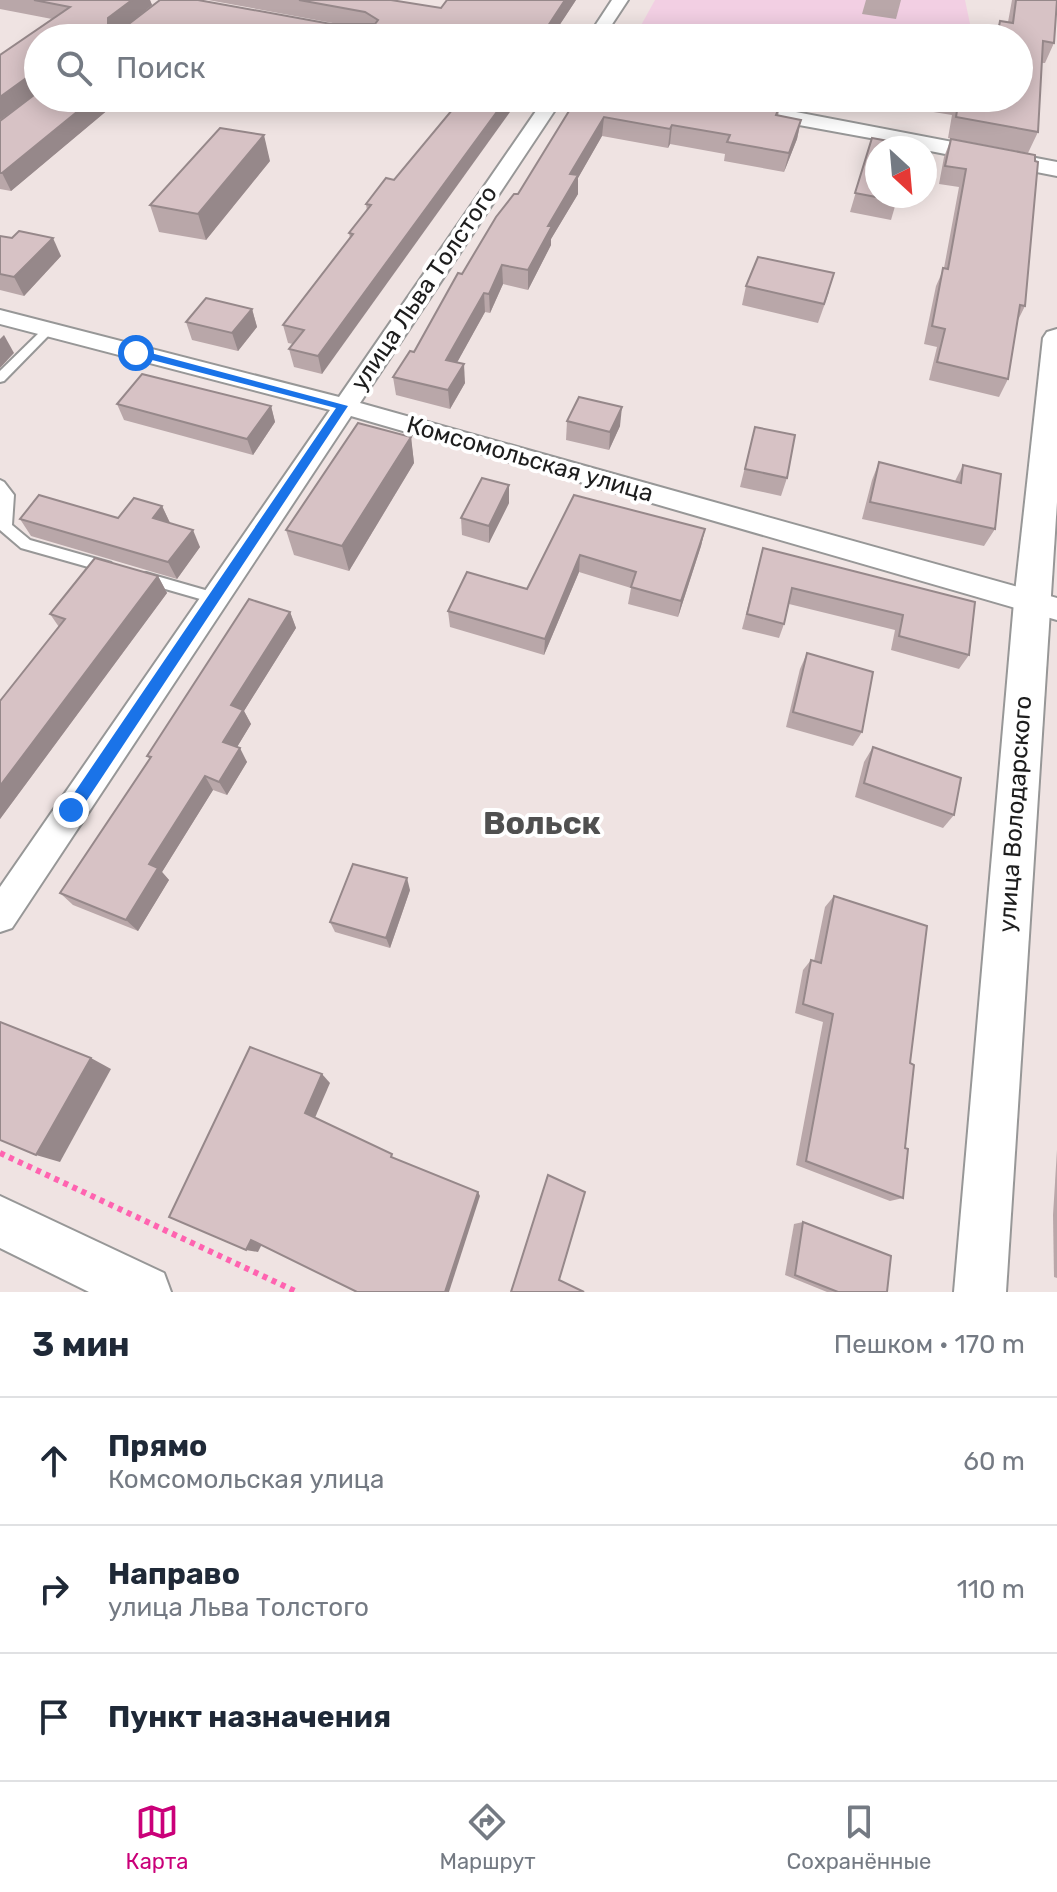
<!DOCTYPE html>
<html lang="ru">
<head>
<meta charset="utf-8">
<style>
	:root { --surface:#fff; --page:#f6f6f7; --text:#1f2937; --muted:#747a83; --line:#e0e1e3; --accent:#ca0079 }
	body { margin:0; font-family:Rubik,sans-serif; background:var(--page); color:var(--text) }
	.compass { position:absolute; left:865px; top:136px; width:72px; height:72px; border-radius:50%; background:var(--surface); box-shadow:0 4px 20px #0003; rotate:154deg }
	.stop { position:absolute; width:24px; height:24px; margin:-18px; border:6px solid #1a73e8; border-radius:50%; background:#fff }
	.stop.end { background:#1a73e8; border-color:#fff; box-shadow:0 2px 8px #0008 }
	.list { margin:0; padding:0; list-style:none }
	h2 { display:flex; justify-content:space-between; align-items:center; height:104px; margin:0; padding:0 32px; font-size:34px }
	h2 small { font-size:26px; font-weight:400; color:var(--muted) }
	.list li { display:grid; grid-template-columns:52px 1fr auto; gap:24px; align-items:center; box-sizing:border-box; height:128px; padding:0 32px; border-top:2px solid var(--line) }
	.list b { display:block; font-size:30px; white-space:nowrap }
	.list p { margin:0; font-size:26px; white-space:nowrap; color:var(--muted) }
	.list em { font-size:26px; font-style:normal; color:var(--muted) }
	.icon { flex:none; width:44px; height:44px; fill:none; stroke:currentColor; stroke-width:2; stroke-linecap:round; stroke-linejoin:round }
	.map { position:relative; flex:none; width:1057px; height:1292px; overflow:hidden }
	.search { position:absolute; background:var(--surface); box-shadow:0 4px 20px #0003; left:24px; right:24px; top:24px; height:88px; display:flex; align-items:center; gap:20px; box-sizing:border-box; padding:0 28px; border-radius:44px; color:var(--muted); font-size:30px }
	.sheet { height:488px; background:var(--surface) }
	nav { display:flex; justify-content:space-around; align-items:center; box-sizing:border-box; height:112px; border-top:2px solid var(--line); background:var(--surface); font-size:22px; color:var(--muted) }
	nav a { display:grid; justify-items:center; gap:4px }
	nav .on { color:var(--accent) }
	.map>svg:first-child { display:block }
	.commercial { fill:#f2cfe3 }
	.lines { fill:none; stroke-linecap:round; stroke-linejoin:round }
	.service-casing { stroke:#979797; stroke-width:4 }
	.minor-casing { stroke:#979797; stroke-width:4 }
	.tertiary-casing { stroke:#979797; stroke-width:4 }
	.path { stroke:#ff63b0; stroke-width:6; stroke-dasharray:5 5; stroke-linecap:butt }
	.service { fill:#fff; fill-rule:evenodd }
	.minor { fill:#fff; fill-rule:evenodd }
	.tertiary { fill:#fff; fill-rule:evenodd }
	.wall { fill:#b9a7a9 }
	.shaded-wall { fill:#96888a }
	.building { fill:#d7c2c5; stroke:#96888a; stroke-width:2 }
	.route { fill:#1a73e8 }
	.labels { text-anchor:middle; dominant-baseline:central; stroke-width:8; stroke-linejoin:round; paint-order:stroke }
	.street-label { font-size:24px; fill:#1d1d1d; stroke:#fff }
	.district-label { font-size:32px; font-weight:bold; fill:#505050; stroke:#fff }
</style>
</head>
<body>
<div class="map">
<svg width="1057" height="1292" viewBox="0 0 1057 1292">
	<rect width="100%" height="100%" fill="#efe3e2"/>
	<path class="commercial" d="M 655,0 L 965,0 L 973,38 L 634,38 Z"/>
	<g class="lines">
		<defs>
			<g id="service">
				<path d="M 48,327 L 53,330 L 52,332 L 4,381 L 0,382 L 0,371 L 44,328 Z"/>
				<path d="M 0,480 L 4,482 L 14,495 L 12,525 L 30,540 L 111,563 L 113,567 L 111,571 L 106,572 L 21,548 L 0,530 Z"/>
				<path d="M 146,573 L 219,594 L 221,598 L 219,602 L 214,603 L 141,582 L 139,578 L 141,574 Z"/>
			</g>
			<g id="minor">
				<path d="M 612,0 L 628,0 L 603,38 L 587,38 Z"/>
				<path d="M 545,98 L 563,98 L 360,403 L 1057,598 L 1057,620 L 351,416 L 12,928 L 0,932 L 0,887 L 330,410 L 0,324 L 0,310 L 339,397 Z"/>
			</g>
			<g id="tertiary">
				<path d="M 678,98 L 723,98 L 1057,162 L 1057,176 L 925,150 L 925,148 L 689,105 Z"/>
				<path d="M 1057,329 L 1057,502 L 1006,1292 L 954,1292 L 1014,602 L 1043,338 L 1047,332 Z"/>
				<path d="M 0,1196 L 164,1273 L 171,1292 L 89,1292 L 0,1248 Z"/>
			</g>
		</defs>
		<use href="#service" class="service-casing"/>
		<use href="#minor" class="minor-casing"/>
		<use href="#tertiary" class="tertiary-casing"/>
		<path class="path" d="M 0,1153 L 297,1292"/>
		<use href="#service" class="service"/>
		<use href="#minor" class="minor"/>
		<use href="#tertiary" class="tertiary"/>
	</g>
	<g class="wall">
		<path d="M 0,0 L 150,0 L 152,5 L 130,23 L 160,0 L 198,0 L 331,24 L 338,24 L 208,0 L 391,0 L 441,8 L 447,0 L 576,0 L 551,38 L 38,38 L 38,98 L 122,98 L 11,191 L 0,189 L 0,121 L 20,105 L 0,120 L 0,55 L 52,19 L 0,9 Z"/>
		<path d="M 866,0 L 901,0 L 896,19 L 862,14 Z"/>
		<path d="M 1012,0 L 1057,0 L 1054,43 L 1045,63 L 1042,63 L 1038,132 L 1028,153 L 948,138 L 952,115 L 896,106 L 898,98 L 1019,98 L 1019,38 L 994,38 L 1000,21 L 1008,22 Z"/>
		<path d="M 577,98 L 786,98 L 783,106 L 780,106 L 778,116 L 801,120 L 797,139 L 784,172 L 724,161 L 725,154 L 670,144 L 668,148 L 602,136 L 578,178 L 578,194 L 551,239 L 551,245 L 528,290 L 503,284 L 490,313 L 485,312 L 457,362 L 465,383 L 450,409 L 396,395 L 393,377 L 414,352 L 462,274 L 518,194 Z"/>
		<path d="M 872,138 L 898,196 L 891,220 L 850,212 Z"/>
		<path d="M 951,139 L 1035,155 L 1025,306 L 1018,320 L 1008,379 L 999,397 L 929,380 L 937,347 L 924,344 L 936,286 L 944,268 L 959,187 L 939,184 L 944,157 Z"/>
		<path d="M 270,161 L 206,240 L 159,232 L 150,205 Z"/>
		<path d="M 394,180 L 322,374 L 294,367 L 289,349 L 293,344 L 288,343 L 283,325 L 350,238 L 349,233 L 367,211 L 366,204 Z"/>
		<path d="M 0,236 L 12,238 L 61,256 L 24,296 L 0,290 Z"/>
		<path d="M 746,286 L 829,292 L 818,323 L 742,305 Z"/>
		<path d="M 252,309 L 257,327 L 238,351 L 192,340 L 186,322 Z"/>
		<path d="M 117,404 L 271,406 L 275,422 L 253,455 L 124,420 Z"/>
		<path d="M 567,421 L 620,426 L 609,450 L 566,440 Z"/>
		<path d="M 755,427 L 787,478 L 781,496 L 740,487 Z"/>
		<path d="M 411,437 L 414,463 L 349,571 L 294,555 L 286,530 Z"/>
		<path d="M 879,462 L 955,481 L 963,465 L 995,529 L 984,546 L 862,519 L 872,480 Z"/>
		<path d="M 574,495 L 705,529 L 701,546 L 678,617 L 628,604 L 631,588 L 579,572 L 544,655 L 450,627 L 448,611 L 527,589 Z"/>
		<path d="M 509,503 L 489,543 L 462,535 L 461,518 Z"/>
		<path d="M 162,506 L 170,523 L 200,547 L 177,579 L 31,536 L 20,519 L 118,518 Z"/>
		<path d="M 763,548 L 975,602 L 969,655 L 959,669 L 891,650 L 895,630 L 789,604 L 784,624 L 779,638 L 742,629 Z"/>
		<path d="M 158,576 L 167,593 L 0,819 L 0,701 L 59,627 L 50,614 Z"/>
		<path d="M 290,612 L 296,628 L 244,711 L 251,724 L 237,747 L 247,762 L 227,795 L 213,790 L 162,872 L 169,880 L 138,931 L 73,905 L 60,893 L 150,759 L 147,756 Z"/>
		<path d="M 807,653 L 862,732 L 853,746 L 786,727 L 800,669 Z"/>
		<path d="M 873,747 L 954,815 L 943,828 L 855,797 L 864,762 Z"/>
		<path d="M 410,890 L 390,948 L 335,932 L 330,922 Z"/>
		<path d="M 834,896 L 910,1063 L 903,1198 L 890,1201 L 796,1165 L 823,1022 L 795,1013 L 803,970 L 811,960 L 814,961 L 825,907 Z"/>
		<path d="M 1057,1150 L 1057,1278 L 1054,1277 L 1053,1215 Z"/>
		<path d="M 803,1222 L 887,1292 L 827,1292 L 785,1275 L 794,1224 Z"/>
	</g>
	<g class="shaded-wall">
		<path d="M 132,0 L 150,0 L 152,5 L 114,36 L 108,23 L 108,18 Z"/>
		<path d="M 565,0 L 576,0 L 551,38 L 540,38 Z"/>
		<path d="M 166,29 L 169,38 L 155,38 Z"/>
		<path d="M 29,76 L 36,94 L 0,120 L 0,97 Z"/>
		<path d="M 94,98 L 122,98 L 11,191 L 2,173 Z"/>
		<path d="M 507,98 L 520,98 L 322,374 L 318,356 Z"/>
		<path d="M 604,117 L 602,136 L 578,178 L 578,194 L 551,239 L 551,245 L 528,290 L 528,270 L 570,174 Z"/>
		<path d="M 801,120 L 797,139 L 784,172 L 789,153 Z"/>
		<path d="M 672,125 L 670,144 L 668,148 L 670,129 Z"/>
		<path d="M 264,135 L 270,161 L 206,240 L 198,214 Z"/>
		<path d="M 53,238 L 61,256 L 24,296 L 14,277 Z"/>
		<path d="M 502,265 L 503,284 L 490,313 L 489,294 Z"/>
		<path d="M 484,293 L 485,312 L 448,379 L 446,360 Z"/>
		<path d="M 252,309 L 257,327 L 238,351 L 232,333 Z"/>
		<path d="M 4,335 L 14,353 L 0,368 L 0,339 Z"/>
		<path d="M 464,364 L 465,383 L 450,409 L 448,390 Z"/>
		<path d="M 271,406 L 275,422 L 253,455 L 247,439 Z"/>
		<path d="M 622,407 L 620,426 L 609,450 L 610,432 Z"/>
		<path d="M 411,437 L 414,463 L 349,571 L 342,546 Z"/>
		<path d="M 509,485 L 509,503 L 489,543 L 489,526 Z"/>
		<path d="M 162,506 L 170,523 L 153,518 Z"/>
		<path d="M 705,529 L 701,546 L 678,617 L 681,601 Z"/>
		<path d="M 193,530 L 200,547 L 177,579 L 168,562 Z"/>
		<path d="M 580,555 L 579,572 L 544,655 L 545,639 Z"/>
		<path d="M 158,576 L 167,593 L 0,819 L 0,786 Z"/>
		<path d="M 290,612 L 296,628 L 244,711 L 251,724 L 231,757 L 223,742 L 231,705 Z"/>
		<path d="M 240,748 L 247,762 L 227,795 L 219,782 Z"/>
		<path d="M 205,776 L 213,790 L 162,872 L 169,880 L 138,931 L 126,920 L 149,864 Z"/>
		<path d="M 407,878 L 410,890 L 390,948 L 386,938 Z"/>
		<path d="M 91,1058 L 111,1069 L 60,1162 L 36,1155 Z"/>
		<path d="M 322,1074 L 330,1083 L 314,1120 L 305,1113 Z"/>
		<path d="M 478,1192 L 480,1196 L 449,1292 L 445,1292 Z"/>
		<path d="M 251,1240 L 263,1242 L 258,1252 L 246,1250 Z"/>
	</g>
	<g class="building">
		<path d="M 34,0 L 132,0 L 108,18 L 108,23 L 130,23 L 160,0 L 198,0 L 331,24 L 375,24 L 378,20 L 365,12 L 299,0 L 391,0 L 441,8 L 447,0 L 565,0 L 540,38 L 224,38 L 166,29 L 155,38 L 38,38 L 38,77 L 29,76 L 0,97 L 0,55 L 70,7 Z"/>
		<path d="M 1016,0 L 1057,0 L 1054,43 L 1043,41 L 1038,132 L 956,117 L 959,98 L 1019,98 L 1019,38 L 997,38 L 1000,21 L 1013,23 Z"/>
		<path d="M 657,26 L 732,38 L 650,38 Z"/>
		<path d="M 38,92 L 38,98 L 94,98 L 2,173 L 0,173 L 0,121 Z"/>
		<path d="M 462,98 L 507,98 L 318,356 L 289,349 L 304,330 L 283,325 L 353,234 L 349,233 L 371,205 L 366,204 L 386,178 L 394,180 Z"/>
		<path d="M 577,98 L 740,98 L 780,105 L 776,115 L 801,120 L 789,153 L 727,142 L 730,135 L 672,125 L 670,129 L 604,117 L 570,174 L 578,175 L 548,226 L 552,226 L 528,270 L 502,265 L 489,294 L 484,293 L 446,360 L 464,364 L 448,390 L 393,377 L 410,351 L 414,352 L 458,273 L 462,274 L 496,217 L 514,194 L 518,194 Z"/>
		<path d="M 220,128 L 264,135 L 198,214 L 150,205 Z"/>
		<path d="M 872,138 L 911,145 L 911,148 L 877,148 L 877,196 L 898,196 L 897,201 L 855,193 Z"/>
		<path d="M 951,139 L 1035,155 L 1035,161 L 1038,162 L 1025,306 L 1020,305 L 1008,379 L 937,362 L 945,329 L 932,326 L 943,268 L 948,269 L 966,169 L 945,166 Z"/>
		<path d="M 19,231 L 53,238 L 14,277 L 0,274 L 0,236 L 12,238 Z"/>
		<path d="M 758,257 L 834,273 L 824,304 L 746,286 Z"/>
		<path d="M 206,298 L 252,309 L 232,333 L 186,322 Z"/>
		<path d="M 142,374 L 271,406 L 247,439 L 117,404 Z"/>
		<path d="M 579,397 L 622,407 L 610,432 L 567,421 Z"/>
		<path d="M 358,423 L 411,437 L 342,546 L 286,530 Z"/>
		<path d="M 755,427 L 795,435 L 787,478 L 745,469 Z"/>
		<path d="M 879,462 L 961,483 L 963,465 L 1001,474 L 995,529 L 870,502 Z"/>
		<path d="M 482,478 L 509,485 L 489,526 L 461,518 Z"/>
		<path d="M 39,495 L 118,518 L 134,498 L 162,506 L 153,518 L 193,530 L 168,562 L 20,519 Z"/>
		<path d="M 574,495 L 705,529 L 681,601 L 631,587 L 636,572 L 580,555 L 545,639 L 448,611 L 467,572 L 527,589 Z"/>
		<path d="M 763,548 L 975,602 L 969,655 L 899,636 L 903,615 L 792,588 L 784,624 L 747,614 Z"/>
		<path d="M 95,558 L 158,576 L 0,786 L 0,701 L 65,619 L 50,614 Z"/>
		<path d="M 249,599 L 290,612 L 231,705 L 243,710 L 223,742 L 240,748 L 219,782 L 205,776 L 149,864 L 158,868 L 126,920 L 60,893 L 151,757 L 147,756 Z"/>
		<path d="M 807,653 L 873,672 L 862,732 L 793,712 Z"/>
		<path d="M 873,747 L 961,778 L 954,815 L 864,783 Z"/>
		<path d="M 353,864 L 407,878 L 386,938 L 330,922 Z"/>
		<path d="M 834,896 L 927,926 L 910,1063 L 914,1065 L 905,1148 L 908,1149 L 903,1198 L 806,1161 L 833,1014 L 803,1004 L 811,960 L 821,963 Z"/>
		<path d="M 0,1022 L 91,1058 L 36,1155 L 0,1140 Z"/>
		<path d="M 250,1047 L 322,1074 L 305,1113 L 392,1154 L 391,1157 L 478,1192 L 445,1292 L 357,1292 L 251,1240 L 246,1250 L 169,1217 Z"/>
		<path d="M 548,1175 L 585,1192 L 559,1280 L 584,1292 L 511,1292 Z"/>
		<path d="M 803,1222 L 891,1256 L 887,1292 L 838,1292 L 795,1275 Z"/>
	</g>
	<path class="route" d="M 136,349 L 348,406 L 77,815 L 71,817 L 66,815 L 66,805 L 336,408 L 133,355 L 133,350 Z"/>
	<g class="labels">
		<g class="street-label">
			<text transform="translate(424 288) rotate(-56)">улица Льва Толстого</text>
			<text transform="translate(530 459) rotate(16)">Комсомольская улица</text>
			<text transform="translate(1015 814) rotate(-86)">улица Володарского</text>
		</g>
		<g class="district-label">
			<text x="542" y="823">Вольск</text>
		</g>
	</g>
</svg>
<svg class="compass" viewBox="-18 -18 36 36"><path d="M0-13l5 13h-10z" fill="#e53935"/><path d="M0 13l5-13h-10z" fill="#747a83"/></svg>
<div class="stop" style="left:136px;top:353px"></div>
<div class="stop end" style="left:71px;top:810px"></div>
<div class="search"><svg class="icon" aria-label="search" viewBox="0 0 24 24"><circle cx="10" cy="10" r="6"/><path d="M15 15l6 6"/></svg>Поиск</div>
</div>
<section class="sheet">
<h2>3 мин<small>Пешком · 170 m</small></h2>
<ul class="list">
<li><svg class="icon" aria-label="ahead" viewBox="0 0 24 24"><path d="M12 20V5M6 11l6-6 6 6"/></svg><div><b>Прямо</b><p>Комсомольская улица</p></div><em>60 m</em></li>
<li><svg class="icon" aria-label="right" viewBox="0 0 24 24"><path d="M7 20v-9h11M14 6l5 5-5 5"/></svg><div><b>Направо</b><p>улица Льва Толстого</p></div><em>110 m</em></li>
<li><svg class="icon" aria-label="arrive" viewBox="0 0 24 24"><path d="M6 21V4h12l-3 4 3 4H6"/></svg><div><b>Пункт назначения</b></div></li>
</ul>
</section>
<nav>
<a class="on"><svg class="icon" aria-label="map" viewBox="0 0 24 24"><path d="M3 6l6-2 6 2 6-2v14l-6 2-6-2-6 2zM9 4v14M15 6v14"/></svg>Карта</a>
<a><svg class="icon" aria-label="directions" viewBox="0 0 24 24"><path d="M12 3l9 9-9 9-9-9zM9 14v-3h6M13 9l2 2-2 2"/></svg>Маршрут</a>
<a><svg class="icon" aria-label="saved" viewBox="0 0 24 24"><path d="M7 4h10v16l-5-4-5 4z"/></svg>Сохранённые</a>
</nav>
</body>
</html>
